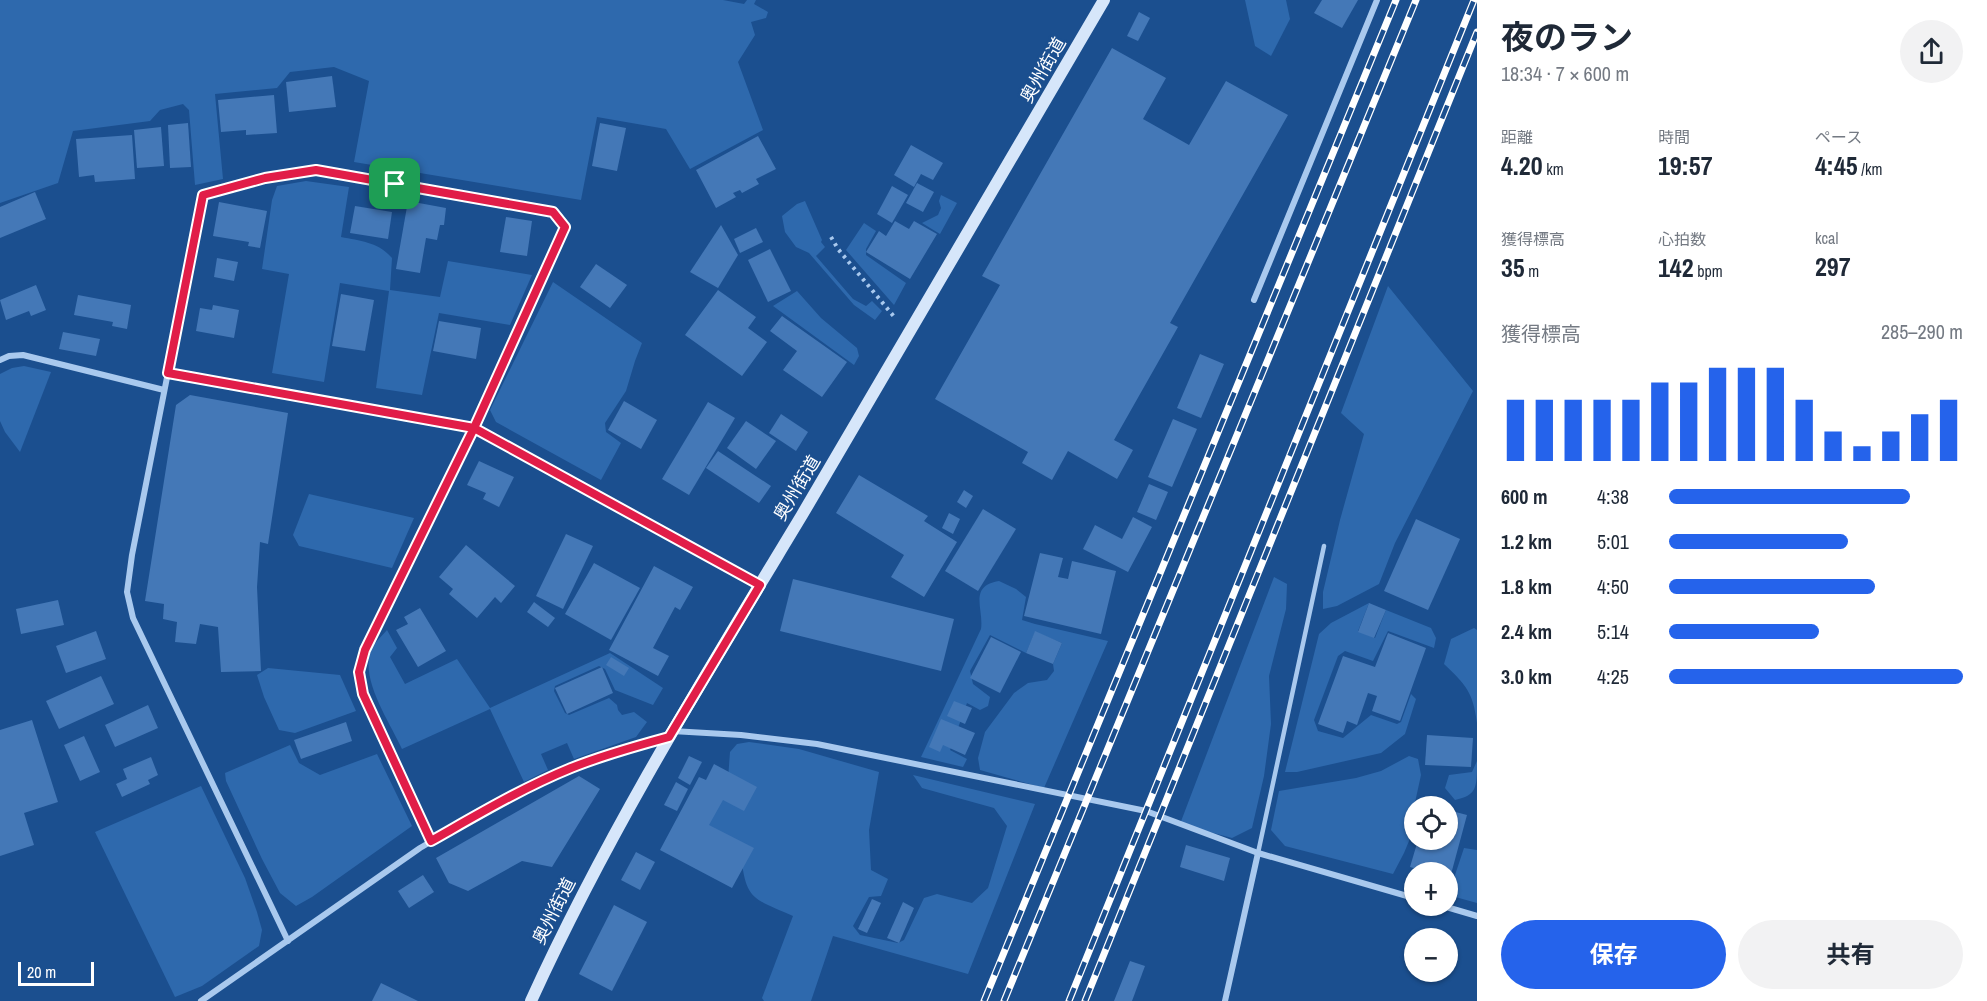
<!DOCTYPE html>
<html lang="ja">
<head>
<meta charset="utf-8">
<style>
	:root { --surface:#fff; --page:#f2f2f3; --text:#1f2937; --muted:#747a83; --accent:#2563eb }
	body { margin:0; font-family:"Archivo Narrow","Noto Sans JP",sans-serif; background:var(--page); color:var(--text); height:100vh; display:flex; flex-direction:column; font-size:22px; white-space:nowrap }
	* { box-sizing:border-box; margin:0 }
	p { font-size:20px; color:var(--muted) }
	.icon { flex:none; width:33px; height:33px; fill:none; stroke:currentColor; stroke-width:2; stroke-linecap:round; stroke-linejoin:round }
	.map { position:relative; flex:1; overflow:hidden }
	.side { display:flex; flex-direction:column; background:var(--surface); width:510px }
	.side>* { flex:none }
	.tools { position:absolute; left:1404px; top:796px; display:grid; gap:12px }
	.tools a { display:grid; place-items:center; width:54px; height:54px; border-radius:50%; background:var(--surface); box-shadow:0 2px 4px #0004; font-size:30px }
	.scale { position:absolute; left:18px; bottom:15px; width:76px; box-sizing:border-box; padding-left:6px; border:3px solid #fff; border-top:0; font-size:16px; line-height:21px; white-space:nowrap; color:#fff; -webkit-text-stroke:4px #1b4f8f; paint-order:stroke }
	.pin { position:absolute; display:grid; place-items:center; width:51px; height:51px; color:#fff; margin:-26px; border-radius:12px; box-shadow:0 3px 9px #0006 }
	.round { display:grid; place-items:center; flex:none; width:63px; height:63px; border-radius:32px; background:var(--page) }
	.headline { display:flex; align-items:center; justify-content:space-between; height:102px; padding:0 24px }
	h1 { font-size:33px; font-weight:700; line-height:45px }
	.metrics { display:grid; grid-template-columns:repeat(3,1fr); gap:9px; height:102px; padding:6px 24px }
	.metrics div { display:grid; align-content:center }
	.metrics b { font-size:26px; font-weight:700 }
	.metrics small { font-size:16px; font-weight:400 }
	.metrics p { font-size:16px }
	.chart { height:168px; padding:12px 24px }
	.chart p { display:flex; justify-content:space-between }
	.chart svg { width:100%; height:108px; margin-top:6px; stroke:var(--accent); stroke-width:6 }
	.button { display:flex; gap:12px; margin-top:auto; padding:12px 24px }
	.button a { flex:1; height:69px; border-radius:36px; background:var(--accent); color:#fff; font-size:24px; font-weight:700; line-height:69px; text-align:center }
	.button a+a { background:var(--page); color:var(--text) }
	ul { padding:0 24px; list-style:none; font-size:20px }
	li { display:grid; grid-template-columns:96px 72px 1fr; align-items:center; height:45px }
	li i { height:15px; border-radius:8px; background:var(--accent) }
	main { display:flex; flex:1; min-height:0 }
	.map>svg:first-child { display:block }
</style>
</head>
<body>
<main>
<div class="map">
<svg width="1477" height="1001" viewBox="0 0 1477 1001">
	<rect width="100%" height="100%" fill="#1b4f8f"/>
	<g fill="#2e69ad">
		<path d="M 0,0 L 723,0 L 744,4 L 747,0 L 756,0 L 754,4 L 768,12 L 766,18 L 751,22 L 755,35 L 738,62 L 763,130 L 690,169 L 666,129 L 597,117 L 581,200 L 354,162 L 369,81 L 334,67 L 290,72 L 277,88 L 215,94 L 223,179 L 195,185 L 189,110 L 183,104 L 160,110 L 150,121 L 73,131 L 58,183 L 0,203 Z"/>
		<path d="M 1245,0 L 1286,0 L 1290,19 L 1271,56 L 1255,46 Z"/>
		<path d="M 306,181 L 349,187 L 341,237 C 361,241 378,242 392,258 L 390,290 L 440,297 L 448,261 L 532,275 L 510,325 L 439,313 L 422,395 L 376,388 L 389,291 L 340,283 L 324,382 L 272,373 L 289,274 L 262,269 L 272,200 L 277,186 Z"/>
		<path d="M 941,195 L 957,203 L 940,234 L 922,223 L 938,215 L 941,208 L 939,201 Z"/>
		<path d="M 805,201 L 822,240 L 821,242 L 825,247 L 816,256 L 853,299 L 866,306 L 872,301 L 882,311 L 875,320 L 854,305 L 809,253 L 796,247 L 785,232 L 782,216 L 797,204 Z"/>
		<path d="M 864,223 L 876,231 L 866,249 L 866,255 L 906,283 L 894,305 L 846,250 Z"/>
		<path d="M 553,282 L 642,343 L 635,361 L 626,391 L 605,423 L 606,432 L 621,443 L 601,480 L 496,422 L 490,410 Z"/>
		<path d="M 1388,286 L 1473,391 L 1395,543 L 1379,584 L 1337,606 L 1323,609 L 1323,592 L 1340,520 L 1364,434 L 1341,413 Z"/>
		<path d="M 797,291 L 821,318 L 857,348 L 859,356 L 854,365 L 773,306 Z"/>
		<path d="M 24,366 L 51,372 L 20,452 L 5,432 L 0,421 L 0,374 L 12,368 Z"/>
		<path d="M 309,494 L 414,518 L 392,568 L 299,546 L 293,535 Z"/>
		<path d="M 1274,577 L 1287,584 L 1286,609 L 1269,676 L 1271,724 L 1264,776 L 1252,828 L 1232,838 L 1180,824 Z"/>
		<path d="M 999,581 L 1016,589 L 1026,597 L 1022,620 L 1035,624 L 1108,641 L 1044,788 L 980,770 L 978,758 L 985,732 L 1014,693 L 1028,683 L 1047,680 L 1054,671 L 1053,664 L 1062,643 L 1035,632 L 1026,653 L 990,635 L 970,671 L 973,684 L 990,697 L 988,706 L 980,710 L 967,703 L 950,750 L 967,759 L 963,767 L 921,757 L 981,629 C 984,609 968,586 999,581 Z"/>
		<path d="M 1369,603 L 1358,631 L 1375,638 L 1386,610 L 1431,628 L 1436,638 L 1434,648 L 1388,631 L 1373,661 L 1345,651 L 1338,656 L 1314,720 L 1318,731 L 1343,738 L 1371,715 L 1397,724 L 1401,722 L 1411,694 L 1416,699 L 1405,734 L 1381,753 L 1297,772 L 1285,772 L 1319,634 L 1331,623 Z"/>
		<path d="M 1474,628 L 1477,630 L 1477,723 C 1473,692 1466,685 1444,664 L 1451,639 Z"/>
		<path d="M 387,630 L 397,648 L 390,657 L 405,684 L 457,659 L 490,708 L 610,653 L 663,688 L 653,705 L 615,690 L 605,669 L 599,666 L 555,686 L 554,691 L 565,713 L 569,715 L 609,698 L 617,705 L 618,710 L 622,715 L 634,712 L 647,722 L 636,737 L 574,759 L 567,743 L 541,754 L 548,770 L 524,782 L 490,709 L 402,749 C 390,722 358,677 372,648 C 375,642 382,636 387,630 Z"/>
		<path d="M 268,668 L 340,675 L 356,711 L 295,733 L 279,730 L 264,697 L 257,675 Z"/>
		<path d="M 749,742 L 799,749 L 879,772 L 869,830 L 871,870 L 888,879 L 881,896 L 869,897 L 853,926 L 860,935 L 898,943 L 904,940 L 924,898 L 937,894 L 972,903 L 988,888 L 1007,826 L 994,808 L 922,788 L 913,775 L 1035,804 L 968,974 L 833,936 L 811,1001 L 764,1001 L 762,998 L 793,916 C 753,898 746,901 741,855 L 710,842 L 705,807 L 728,779 L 730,752 L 737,744 Z"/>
		<path d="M 290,745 L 299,763 L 320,775 L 377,754 L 412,826 L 312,897 L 296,906 L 280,893 L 262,859 L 226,781 L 225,773 Z"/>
		<path d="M 1409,756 L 1418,759 L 1421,775 L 1414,807 L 1414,829 L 1404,853 L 1393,874 L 1285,846 L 1271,830 L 1279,791 L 1356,778 L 1381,771 Z"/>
		<path d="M 1477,761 C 1477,788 1477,795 1455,800 L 1445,788 L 1449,775 L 1472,772 Z"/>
		<path d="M 201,786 L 245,878 L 257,912 L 262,930 L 259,946 L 202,986 L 175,997 L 95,832 Z"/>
		<path d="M 1464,848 L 1477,850 L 1477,903 L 1448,895 L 1448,881 L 1453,881 Z"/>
	</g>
	<g fill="#4478b7">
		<path d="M 1322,0 L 1358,0 L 1342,28 L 1314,13 Z"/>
		<path d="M 1139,12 L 1150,18 L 1138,41 L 1127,36 Z"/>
		<path d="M 1112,48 L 1166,78 L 1143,119 L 1189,145 L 1226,81 L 1288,115 L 1170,323 L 1178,327 L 1114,440 L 1133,450 L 1117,479 L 1068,451 L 1052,480 L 1022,463 L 1028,452 L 935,399 L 1000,285 L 982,276 Z"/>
		<path d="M 332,76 L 336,107 L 289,112 L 286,82 Z"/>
		<path d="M 274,95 L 277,133 L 246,135 L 246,130 L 221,132 L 218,100 Z"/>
		<path d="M 188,123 L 191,167 L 170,168 L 168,125 Z"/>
		<path d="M 600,123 L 626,128 L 617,171 L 592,166 Z"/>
		<path d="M 161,127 L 164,166 L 137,168 L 134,130 Z"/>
		<path d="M 132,135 L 135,179 L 95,182 L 94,175 L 79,177 L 76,139 Z"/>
		<path d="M 758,136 L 776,169 L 756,179 L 759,184 L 742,193 L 740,190 L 733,193 L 736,197 L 716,208 L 696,170 Z"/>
		<path d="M 911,145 L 943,163 L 933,180 L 921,174 L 914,187 L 894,175 Z"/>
		<path d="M 917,183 L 934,192 L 923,212 L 906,203 Z"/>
		<path d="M 892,186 L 908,195 L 892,223 L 877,214 Z"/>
		<path d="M 35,192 L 46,219 L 0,238 L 0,207 Z"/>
		<path d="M 408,201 L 446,208 L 444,225 L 440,225 L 437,240 L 426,238 L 420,273 L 396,269 Z"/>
		<path d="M 219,202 L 267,211 L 260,248 L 248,246 L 249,242 L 213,236 Z"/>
		<path d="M 355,206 L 392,212 L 388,239 L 350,233 Z"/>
		<path d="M 506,217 L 532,221 L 527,256 L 500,252 Z"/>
		<path d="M 895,221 L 909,229 L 914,221 L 937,234 L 910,279 L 866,252 L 879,231 L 886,236 Z"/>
		<path d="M 721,225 L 738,255 L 718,288 L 690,272 Z"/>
		<path d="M 756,228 L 763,242 L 740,253 L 734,239 Z"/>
		<path d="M 770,249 L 791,291 L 768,302 L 748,260 Z"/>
		<path d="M 217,258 L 238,262 L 234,281 L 214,277 Z"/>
		<path d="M 596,264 L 627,285 L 610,308 L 580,287 Z"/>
		<path d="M 36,285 L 46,310 L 31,316 L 29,311 L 6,320 L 0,300 Z"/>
		<path d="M 718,290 L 756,317 L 748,328 L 767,342 L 742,376 L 685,335 Z"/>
		<path d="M 341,294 L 374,300 L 365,351 L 332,346 Z"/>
		<path d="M 78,295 L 131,305 L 127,329 L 112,326 L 113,322 L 74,315 Z"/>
		<path d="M 213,305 L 239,310 L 234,338 L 196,331 L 200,308 L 212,310 Z"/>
		<path d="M 782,316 L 847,362 L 822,397 L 783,370 L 797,351 L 770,331 Z"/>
		<path d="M 439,321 L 481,328 L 476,359 L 433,351 Z"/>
		<path d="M 63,332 L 100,339 L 96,356 L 59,349 Z"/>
		<path d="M 1200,354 L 1224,364 L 1201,418 L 1177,408 Z"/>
		<path d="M 190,395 L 288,413 L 268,544 L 260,542 L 257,587 L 261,671 L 221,672 L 218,627 L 200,624 L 196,644 L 175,642 L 177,622 L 163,619 L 164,604 L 145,601 L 176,405 Z"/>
		<path d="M 624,401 L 657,420 L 641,449 L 608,430 Z"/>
		<path d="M 708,402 L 735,418 L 689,495 L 662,479 Z"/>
		<path d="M 781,414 L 808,432 L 796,451 L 769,433 Z"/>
		<path d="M 1173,419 L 1197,429 L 1172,487 L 1148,477 Z"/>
		<path d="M 746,421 L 776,441 L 756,469 L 727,448 Z"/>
		<path d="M 718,451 L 771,486 L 759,503 L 706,468 Z"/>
		<path d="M 479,461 L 514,477 L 499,507 L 483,499 L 486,493 L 467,485 Z"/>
		<path d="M 859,475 L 928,516 L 924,521 L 957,542 L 924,597 L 891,577 L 904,555 L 836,513 Z"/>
		<path d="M 1149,484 L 1168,492 L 1156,520 L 1137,512 Z"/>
		<path d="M 964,490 L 973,496 L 966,508 L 957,502 Z"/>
		<path d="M 983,509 L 1016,529 L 978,591 L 945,571 Z"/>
		<path d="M 949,513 L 960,519 L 953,534 L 942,528 Z"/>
		<path d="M 1133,517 L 1152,527 L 1128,572 L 1083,549 L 1095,525 L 1122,539 Z"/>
		<path d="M 1416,519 L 1460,539 L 1428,610 L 1384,591 Z"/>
		<path d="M 566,534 L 593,546 L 563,609 L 536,596 Z"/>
		<path d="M 466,545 L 515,586 L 501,603 L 495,597 L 477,618 L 449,594 L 453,589 L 439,577 Z"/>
		<path d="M 1040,553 L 1063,558 L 1058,577 L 1068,579 L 1072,561 L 1116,571 L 1101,634 L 1024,616 Z"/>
		<path d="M 594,563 L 640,588 L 611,640 L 565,614 Z"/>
		<path d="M 654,566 L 693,587 L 680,610 L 675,607 L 653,648 L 669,656 L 658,676 L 609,650 Z"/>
		<path d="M 793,579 L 954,619 L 941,671 L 780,631 Z"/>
		<path d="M 58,600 L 64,625 L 21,634 L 16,609 Z"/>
		<path d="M 534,602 L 555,618 L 548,627 L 527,612 Z"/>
		<path d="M 1369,603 L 1386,610 L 1374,638 L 1358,632 Z"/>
		<path d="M 420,608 L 446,651 L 418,667 L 396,630 L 408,624 L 404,617 Z"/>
		<path d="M 96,631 L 106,659 L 66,673 L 56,646 Z"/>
		<path d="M 1035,631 L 1062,643 L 1053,664 L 1026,653 Z"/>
		<path d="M 1388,633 L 1426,648 L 1400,721 L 1372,711 L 1377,696 L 1368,693 L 1357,725 L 1347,721 L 1343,733 L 1318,724 L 1343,656 L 1375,667 Z"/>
		<path d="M 991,637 L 1021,652 L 1000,693 L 970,678 Z"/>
		<path d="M 611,657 L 629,668 L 624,676 L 606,665 Z"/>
		<path d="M 602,667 L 613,693 L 567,714 L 555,688 Z"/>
		<path d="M 101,676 L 114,704 L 59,729 L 46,701 Z"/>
		<path d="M 954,701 L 972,708 L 965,724 L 947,716 Z"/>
		<path d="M 148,705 L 158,728 L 115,747 L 105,725 Z"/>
		<path d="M 941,719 L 975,733 L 965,755 L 943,745 L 940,752 L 929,747 Z"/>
		<path d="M 32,720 L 58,802 L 24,813 L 34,845 L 0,856 L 0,730 Z"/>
		<path d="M 346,722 L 352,741 L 301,759 L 294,740 Z"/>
		<path d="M 1427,735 L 1473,738 L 1471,767 L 1425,765 Z"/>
		<path d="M 84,736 L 100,772 L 80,781 L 64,745 Z"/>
		<path d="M 689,756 L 702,762 L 690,785 L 678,778 Z"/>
		<path d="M 151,757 L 158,775 L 148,780 L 150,784 L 122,797 L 116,784 L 127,779 L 123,769 Z"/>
		<path d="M 714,764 L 757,787 L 744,811 L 723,800 L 709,825 L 754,848 L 732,888 L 660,850 L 699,777 L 706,780 Z"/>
		<path d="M 579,776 L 600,789 L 552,867 L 522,861 L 468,891 L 449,883 L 436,858 Z"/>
		<path d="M 676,782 L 688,789 L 677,811 L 664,805 Z"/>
		<path d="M 1448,810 L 1467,815 L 1450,878 L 1448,878 L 1448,873 L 1430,873 L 1410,867 L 1418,840 L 1448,840 Z"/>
		<path d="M 1186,845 L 1230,858 L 1224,881 L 1180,867 Z"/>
		<path d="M 636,852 L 655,862 L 640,890 L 621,880 Z"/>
		<path d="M 423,875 L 434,892 L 409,908 L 398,891 Z"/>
		<path d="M 872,899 L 881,903 L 867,933 L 858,929 Z"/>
		<path d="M 903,902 L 914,908 L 899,943 L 887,938 Z"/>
		<path d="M 614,905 L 647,922 L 612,991 L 579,974 Z"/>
		<path d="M 1130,961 L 1145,966 L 1132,1001 L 1114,1001 Z"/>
		<path d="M 381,983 L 418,1001 L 372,1001 Z"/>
	</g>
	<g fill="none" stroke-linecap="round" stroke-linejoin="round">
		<path stroke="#a9c9ee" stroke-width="4" stroke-dasharray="3 4.5" stroke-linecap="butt" d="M 831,237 L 838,249 L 896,319"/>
		<path stroke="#a9c9ee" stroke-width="4.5" d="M 1258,853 L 1324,546"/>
		<g stroke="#a9c9ee" stroke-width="6">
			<path d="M 1254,300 L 1377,0"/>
			<path d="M 0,360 L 9,356 L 23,355 L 164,390"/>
			<path d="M 168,373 L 474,428 L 759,585"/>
			<path d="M 672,731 L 741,735 L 817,744 L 1146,811 L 1258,853 L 1414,898"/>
			<path d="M 1443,906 L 1477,916"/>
			<path d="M 288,941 L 133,618 L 127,592 L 132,555 L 203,195 L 265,178 L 316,170 L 553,212 L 565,227 L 474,428 L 365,650 L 359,672 L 363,694 L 431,841"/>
			<path d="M 201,1001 L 420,848 L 499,802 L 571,768 L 621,750 L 668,737"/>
			<path d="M 1225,1001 L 1258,853"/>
		</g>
		<path stroke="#d6e6fa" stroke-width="12" d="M 531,1001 C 608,832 706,674 802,515 C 904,344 1004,172 1104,0"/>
		<g stroke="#fff" stroke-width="7">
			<g id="rail">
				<path d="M 984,1001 L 1396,0"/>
				<path d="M 1004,1001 L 1416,0"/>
				<path d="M 1069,1001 L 1474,0"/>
				<path d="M 1085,1001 L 1477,32"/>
			</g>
		</g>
		<use href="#rail" stroke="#1b4f8f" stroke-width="4.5" stroke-dasharray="14" stroke-linecap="butt"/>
	</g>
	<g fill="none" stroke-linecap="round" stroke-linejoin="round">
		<g stroke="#fff" stroke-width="12">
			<path id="route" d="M 395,184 L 316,170 L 265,178 L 203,195 L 168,373 L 474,428 L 760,585 L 669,737 C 636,746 603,755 571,768 C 522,788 477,815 431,841 L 363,694 L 359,672 L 365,650 L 474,428 L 565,227 L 553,212 L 395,184"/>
		</g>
		<use href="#route" stroke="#e11d48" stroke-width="8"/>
	</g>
	<g text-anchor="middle" stroke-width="5" stroke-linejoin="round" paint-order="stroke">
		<g font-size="18" fill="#fff" stroke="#1b4f8f">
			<text transform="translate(1043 70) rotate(-60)" y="6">奥州街道</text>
			<text transform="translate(797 488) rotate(-59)" y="6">奥州街道</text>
			<text transform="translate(554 911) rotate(-63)" y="6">奥州街道</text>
		</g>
	</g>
</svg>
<div class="tools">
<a><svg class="icon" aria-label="locate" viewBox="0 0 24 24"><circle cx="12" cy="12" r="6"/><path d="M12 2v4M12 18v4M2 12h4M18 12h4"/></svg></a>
<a>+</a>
<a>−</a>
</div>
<div class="scale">20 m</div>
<div class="pin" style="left:395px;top:184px;background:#1e9e55"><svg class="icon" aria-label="arrive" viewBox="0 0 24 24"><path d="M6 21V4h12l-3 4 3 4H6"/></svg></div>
</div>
<section class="side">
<div class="headline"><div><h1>夜のラン</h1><p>18:34 · 7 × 600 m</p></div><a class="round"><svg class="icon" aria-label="share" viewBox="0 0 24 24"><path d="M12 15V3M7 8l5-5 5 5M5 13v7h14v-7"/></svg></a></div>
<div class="metrics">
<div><p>距離</p><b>4.20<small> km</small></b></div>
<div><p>時間</p><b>19:57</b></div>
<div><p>ペース</p><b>4:45<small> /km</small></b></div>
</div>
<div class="metrics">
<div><p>獲得標高</p><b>35<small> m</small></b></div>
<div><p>心拍数</p><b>142<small> bpm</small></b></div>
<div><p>kcal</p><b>297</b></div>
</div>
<div class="chart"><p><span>獲得標高</span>285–290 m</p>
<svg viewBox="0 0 160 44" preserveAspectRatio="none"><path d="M5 44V19M15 44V19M25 44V19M35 44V19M45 44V19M55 44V12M65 44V12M75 44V6M85 44V6M95 44V6M105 44V19M115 44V32M125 44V38M135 44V32M145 44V25M155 44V19"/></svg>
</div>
<ul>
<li><b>600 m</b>4:38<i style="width:82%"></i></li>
<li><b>1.2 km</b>5:01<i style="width:61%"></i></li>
<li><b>1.8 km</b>4:50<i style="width:70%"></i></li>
<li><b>2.4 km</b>5:14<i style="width:51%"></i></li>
<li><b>3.0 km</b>4:25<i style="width:100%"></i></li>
</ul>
<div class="button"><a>保存</a><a>共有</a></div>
</section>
</main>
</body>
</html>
